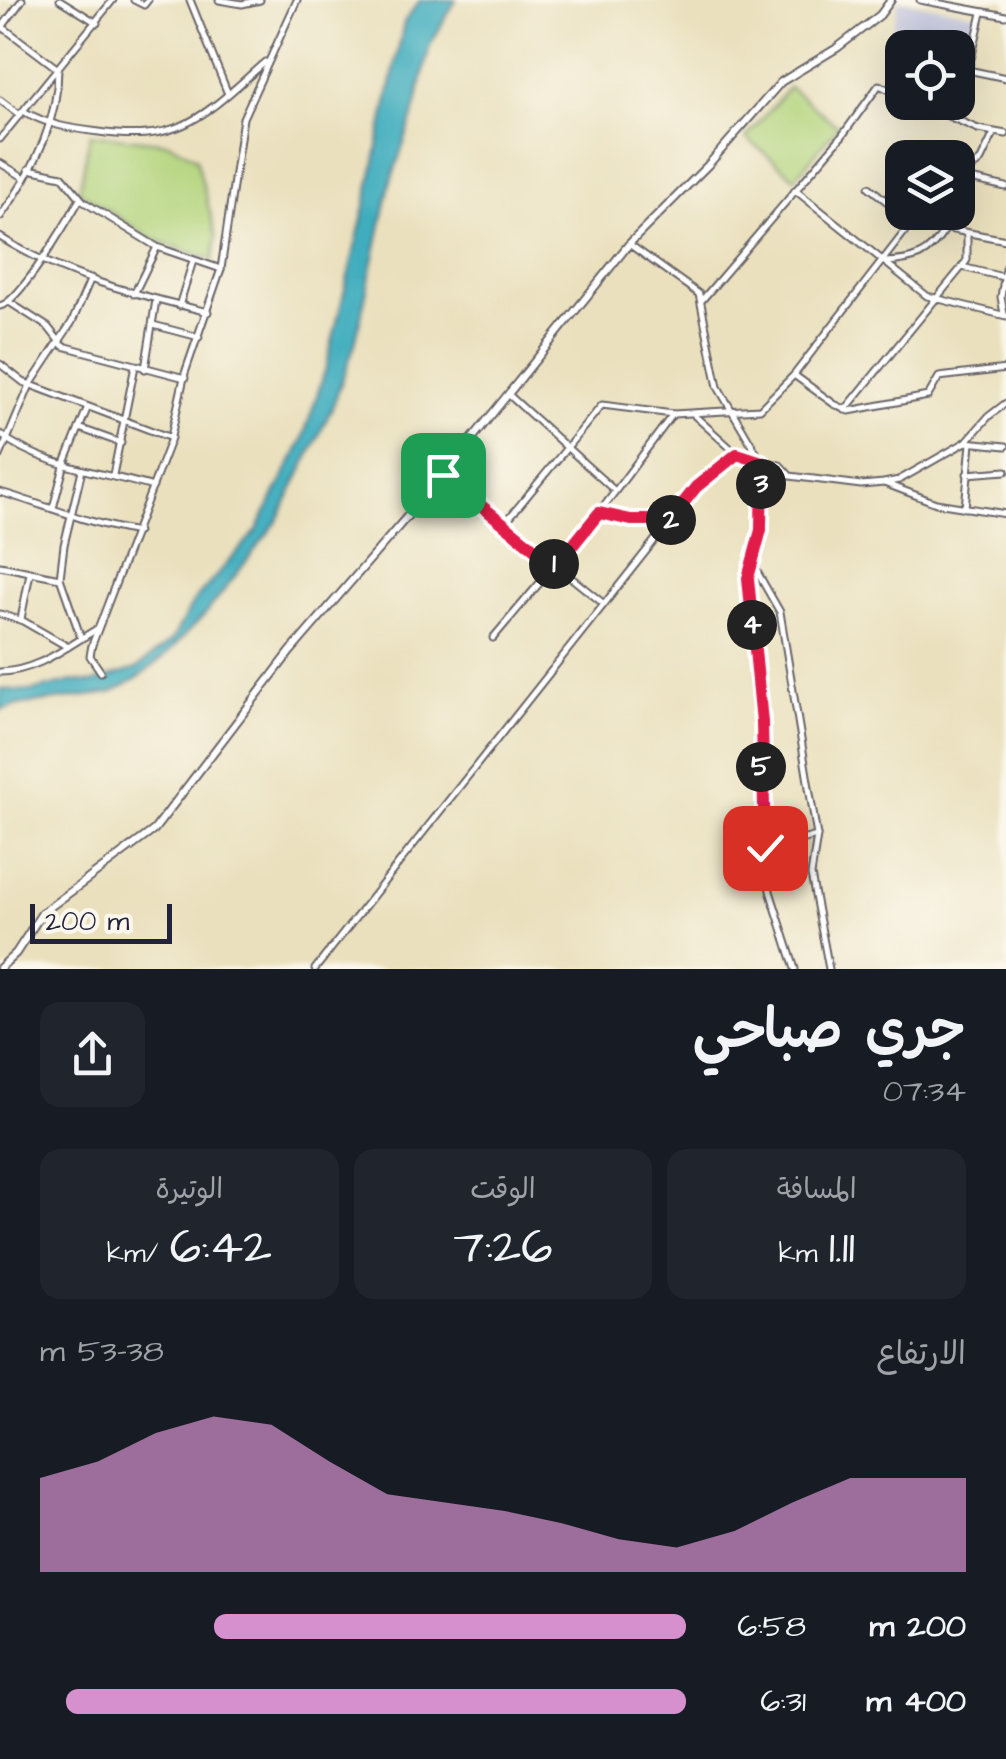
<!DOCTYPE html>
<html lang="ar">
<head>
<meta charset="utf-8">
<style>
	:root { --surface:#171b24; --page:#20242c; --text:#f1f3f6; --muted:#9ea1a6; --accent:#d690ce }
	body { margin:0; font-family:"Architects Daughter","Playpen Sans Arabic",sans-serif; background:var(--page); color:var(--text); direction:rtl; height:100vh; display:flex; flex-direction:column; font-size:38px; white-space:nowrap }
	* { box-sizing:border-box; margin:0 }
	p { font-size:32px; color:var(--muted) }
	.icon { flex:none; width:55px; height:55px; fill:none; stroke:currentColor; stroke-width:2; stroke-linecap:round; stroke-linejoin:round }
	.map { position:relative; height:969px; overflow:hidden; direction:ltr }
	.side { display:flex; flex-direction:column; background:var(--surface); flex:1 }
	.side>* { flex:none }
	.buttons { position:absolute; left:885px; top:30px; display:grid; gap:20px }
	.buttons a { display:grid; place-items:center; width:90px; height:90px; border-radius:20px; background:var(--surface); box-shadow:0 10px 40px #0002; font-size:50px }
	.scale { position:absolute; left:30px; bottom:25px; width:142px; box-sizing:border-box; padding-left:10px; border:5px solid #22223b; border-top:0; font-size:28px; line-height:35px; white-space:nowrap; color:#22223b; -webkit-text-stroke:8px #fbf7ec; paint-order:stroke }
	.pin { position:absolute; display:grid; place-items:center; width:85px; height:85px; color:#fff; margin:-42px; border-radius:20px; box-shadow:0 5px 15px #0006 }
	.km { position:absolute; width:50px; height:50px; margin:-25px; border-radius:50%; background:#222; color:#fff; font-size:28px; line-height:50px; text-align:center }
	.round { display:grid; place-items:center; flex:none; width:105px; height:105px; border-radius:20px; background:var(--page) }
	.head { display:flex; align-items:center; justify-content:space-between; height:170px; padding:0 40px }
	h1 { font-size:55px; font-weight:600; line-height:75px }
	.figures { display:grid; grid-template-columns:repeat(3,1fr); gap:15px; height:170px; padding:10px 40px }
	.figures div { display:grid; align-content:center; border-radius:20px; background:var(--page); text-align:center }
	.figures b { font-size:50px; font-weight:600 }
	.figures small { font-size:28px; font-weight:400 }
	.figures p { font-size:28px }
	.chart { height:280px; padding:20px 40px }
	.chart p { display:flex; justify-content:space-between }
	.chart svg { width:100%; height:180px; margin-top:10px; fill:var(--accent); opacity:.7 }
	ul { padding:0 40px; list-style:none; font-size:32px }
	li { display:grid; grid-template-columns:160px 120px 1fr; align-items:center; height:75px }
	li i { height:25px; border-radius:12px; background:var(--accent) }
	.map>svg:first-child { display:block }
</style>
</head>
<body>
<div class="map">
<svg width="1006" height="969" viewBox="0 0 1006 969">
	<rect width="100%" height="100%" fill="#fbf7ec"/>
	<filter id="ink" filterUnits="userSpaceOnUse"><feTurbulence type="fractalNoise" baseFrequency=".01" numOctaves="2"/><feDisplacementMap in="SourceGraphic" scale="20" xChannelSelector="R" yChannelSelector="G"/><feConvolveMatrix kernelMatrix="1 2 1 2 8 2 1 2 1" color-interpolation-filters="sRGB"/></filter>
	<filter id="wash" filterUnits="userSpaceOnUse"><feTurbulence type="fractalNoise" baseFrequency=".0048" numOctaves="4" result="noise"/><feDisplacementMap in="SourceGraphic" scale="40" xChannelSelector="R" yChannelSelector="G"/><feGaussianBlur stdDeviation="2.25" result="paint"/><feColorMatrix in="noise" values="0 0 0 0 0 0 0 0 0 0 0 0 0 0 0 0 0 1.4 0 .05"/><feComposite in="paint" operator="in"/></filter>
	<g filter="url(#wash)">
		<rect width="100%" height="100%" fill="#eae0bd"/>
		<path fill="#bfc2dd" d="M 899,0 L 976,14 L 958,98 L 958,48 L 902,48 L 902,86 L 882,81 Z"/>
		<g fill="#b3d47d" stroke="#6a7b5c" stroke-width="2.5">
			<path d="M 789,87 L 838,126 L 795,178 L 746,138 Z"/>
			<path d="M 90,134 L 169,143 L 196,158 L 216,236 L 213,260 L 152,239 L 79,191 Z"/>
		</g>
		<path fill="#40adbe" stroke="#31687c" stroke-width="2.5" d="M 420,0 L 456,0 L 430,45 L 413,117 L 390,184 L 355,344 L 332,408 L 278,520 L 208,611 L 162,659 L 136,679 L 111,693 L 19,705 L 0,710 L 0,689 L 31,691 L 73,681 L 91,683 L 136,669 L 172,640 L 193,602 L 257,530 L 302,441 L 325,371 L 368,194 L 404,22 Z"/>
	</g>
	<g filter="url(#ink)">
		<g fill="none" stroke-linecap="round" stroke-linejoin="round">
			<g stroke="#686468" stroke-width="9">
				<g id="minor">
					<path d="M 60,0 L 97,23"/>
					<path d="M 134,0 L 144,5 L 148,0"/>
					<path d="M 190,0 L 228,94"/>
					<path d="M 219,0 L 242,4 L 260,0"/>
					<path d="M 920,0 L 1006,16"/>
					<path d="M 0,25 L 58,69 C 58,123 32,174 0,217"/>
					<path d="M 0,30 L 22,0"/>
					<path d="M 968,70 L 1006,78"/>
					<path d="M 0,100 L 20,115"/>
					<path d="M 916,102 L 978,129 L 1006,134"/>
					<path d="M 23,111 C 50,126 69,128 99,132 C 183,144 205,114 265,62"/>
					<path d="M 957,118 L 982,13"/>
					<path d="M 0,139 L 113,0"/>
					<path d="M 0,163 L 25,178"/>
					<path d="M 29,169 L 62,176 L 84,202 L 157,247 L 221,269"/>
					<path d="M 961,177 L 1006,187"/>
					<path d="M 958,180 L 981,160 L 994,133"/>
					<path d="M 869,187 L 912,222 L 1006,240"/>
					<path d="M 795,190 L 927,296 L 1006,316"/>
					<path d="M 0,237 C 61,276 138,295 208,312"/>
					<path d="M 629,244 L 699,294 L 718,387 L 762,462 L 761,530 L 749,578 L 762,722 L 765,849 L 770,891 L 795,969"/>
					<path d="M 884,262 C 914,261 928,256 945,230"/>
					<path d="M 962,267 L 1003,277"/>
					<path d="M 134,294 L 157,247"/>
					<path d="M 702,300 L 842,136 L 879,85 L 902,96"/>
					<path d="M 9,302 L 48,327 L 63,346 L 185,378"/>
					<path d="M 0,306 C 20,302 68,220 80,199"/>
					<path d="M 179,306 L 193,261"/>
					<path d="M 1004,314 L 1001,297 L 1006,267"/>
					<path d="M 153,325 L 199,337"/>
					<path d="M 0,364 L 23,382 L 171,438"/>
					<path d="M 145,369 L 156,300"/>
					<path d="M 794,375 L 834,404 L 849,411 L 928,396 L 939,377 L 1006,369"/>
					<path d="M 509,395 L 615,491"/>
					<path d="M 845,410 L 962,267 L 967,260 L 967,235"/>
					<path d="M 695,416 L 737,454 L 780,465 L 790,476 L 861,485 L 884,483 L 899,480 L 966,442 L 1006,446"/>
					<path d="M 79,428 L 121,443"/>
					<path d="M 0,434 C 42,467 103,472 153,487"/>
					<path d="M 966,442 L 989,416 L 1006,403"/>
					<path d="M 0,456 L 30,385 L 72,322 L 91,278"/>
					<path d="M 967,474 L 1006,471"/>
					<path d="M 113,475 L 135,366"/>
					<path d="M 443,475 L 604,604"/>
					<path d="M 884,483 L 936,503 L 1006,514"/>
					<path d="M 0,492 C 47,506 90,524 137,532"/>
					<path d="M 53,508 L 65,463 L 87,409"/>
					<path d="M 965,508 L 971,443"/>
					<path d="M 599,513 L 631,519 L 670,521 L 696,487 L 737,454"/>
					<path d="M 505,523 L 602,405 L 673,414 L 760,409 L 794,375 L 920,212"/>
					<path d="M 756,559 L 756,570 L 780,612 L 817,836 L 811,875 L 829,969"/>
					<path d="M 0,566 L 60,578"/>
					<path d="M 0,614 L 23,621 L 68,647"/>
					<path d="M 21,619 L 30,573"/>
					<path d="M 81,638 L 60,578 L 64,545 L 82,470"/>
					<path d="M 493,638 L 599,513 L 673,414"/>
					<path d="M 0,672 C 38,671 66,647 97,629"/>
					<path d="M 101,672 L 90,656 L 92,645 L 170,441 L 185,373 L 221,269 L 243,118 L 297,0"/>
					<path d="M 765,849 L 817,836"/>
					<path d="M 315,969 L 670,521"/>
				</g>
			</g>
			<g stroke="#686468" stroke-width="10">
				<path id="tertiary" d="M 0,968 L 16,953 L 42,913 L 154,830 L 290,652 L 443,475 L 629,244 L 708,165 L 781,82 L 837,48 L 880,15 L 891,0"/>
			</g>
			<use href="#minor" stroke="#fff" stroke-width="5"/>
			<use href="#tertiary" stroke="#fff" stroke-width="6"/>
		</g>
	</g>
	<g fill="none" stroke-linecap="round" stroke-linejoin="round" filter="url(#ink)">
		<g stroke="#fff" stroke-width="20">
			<path id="route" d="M 443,475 L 556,566 L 599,513 L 631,520 L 670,520 L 696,487 L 737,454 L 762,462 L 761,530 L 748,578 L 762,722 L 765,848"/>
		</g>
		<use href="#route" stroke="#e11d48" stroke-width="12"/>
	</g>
</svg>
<div class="buttons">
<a><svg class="icon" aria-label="locate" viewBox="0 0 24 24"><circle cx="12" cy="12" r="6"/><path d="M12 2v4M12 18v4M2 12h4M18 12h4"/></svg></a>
<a><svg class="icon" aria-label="layers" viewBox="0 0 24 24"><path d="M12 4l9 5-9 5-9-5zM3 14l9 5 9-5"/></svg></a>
</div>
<div class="scale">200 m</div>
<div class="pin" style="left:443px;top:475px;background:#1e9e55"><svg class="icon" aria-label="arrive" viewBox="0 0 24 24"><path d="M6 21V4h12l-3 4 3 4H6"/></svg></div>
<div class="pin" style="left:765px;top:848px;background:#d93025"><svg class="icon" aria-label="check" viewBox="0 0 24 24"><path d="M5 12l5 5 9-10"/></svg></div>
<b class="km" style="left:554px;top:564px">1</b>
<b class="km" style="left:671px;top:520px">2</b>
<b class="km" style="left:761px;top:484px">3</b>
<b class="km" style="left:752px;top:625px">4</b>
<b class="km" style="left:761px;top:767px">5</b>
</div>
<section class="side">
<div class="head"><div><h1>جري صباحي</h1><p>07:34</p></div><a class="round"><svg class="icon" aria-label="share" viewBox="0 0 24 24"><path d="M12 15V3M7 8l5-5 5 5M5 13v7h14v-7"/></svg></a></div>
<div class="figures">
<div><p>المسافة</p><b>1.11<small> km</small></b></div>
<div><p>الوقت</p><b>7:26</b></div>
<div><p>الوتيرة</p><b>6:42<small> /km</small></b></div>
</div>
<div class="chart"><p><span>الارتفاع</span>38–53 m</p>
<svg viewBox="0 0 160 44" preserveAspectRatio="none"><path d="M0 44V21L10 17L20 10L30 6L40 8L50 17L60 25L70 27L80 29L90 32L100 36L110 38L120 34L130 27L140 21L150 21L160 21V44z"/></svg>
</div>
<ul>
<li><b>200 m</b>6:58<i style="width:73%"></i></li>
<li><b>400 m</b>6:31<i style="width:96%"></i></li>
</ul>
</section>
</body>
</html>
